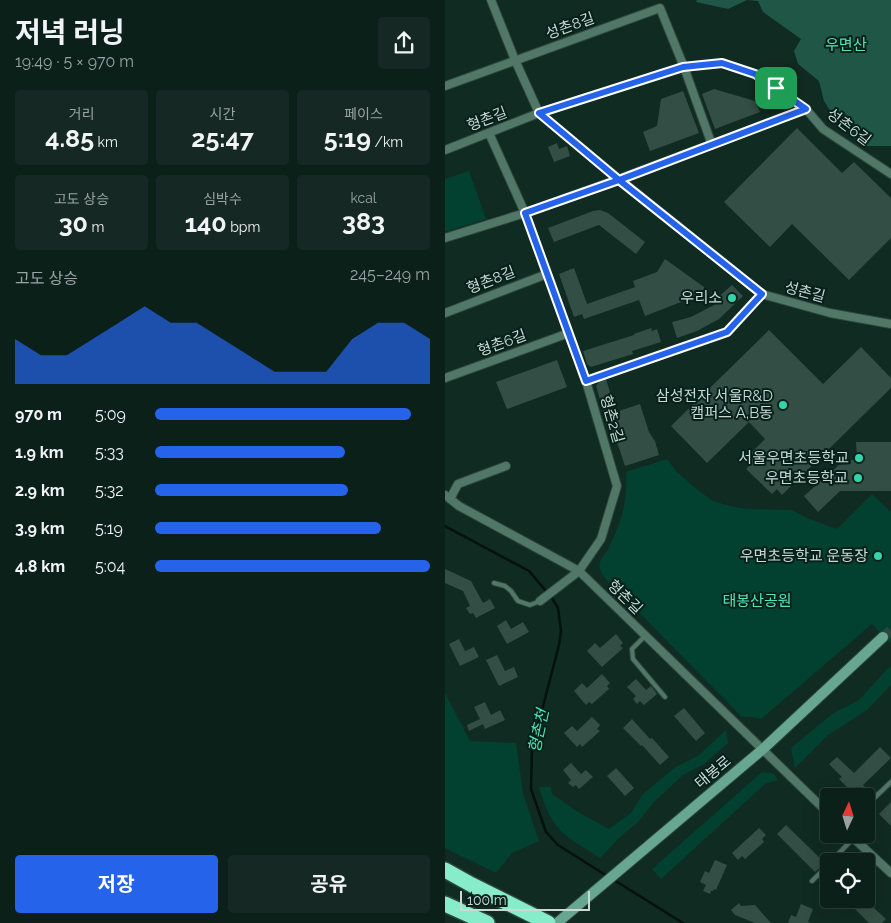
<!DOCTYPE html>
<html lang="ko">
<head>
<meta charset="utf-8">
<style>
	:root { --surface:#0c201a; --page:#152823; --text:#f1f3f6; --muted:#9aa3a2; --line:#2c3e39; --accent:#2563eb }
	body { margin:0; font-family:Raleway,"Noto Sans KR",sans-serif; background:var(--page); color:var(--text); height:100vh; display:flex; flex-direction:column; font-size:19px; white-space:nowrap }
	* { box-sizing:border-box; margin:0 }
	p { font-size:16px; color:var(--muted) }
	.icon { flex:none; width:28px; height:28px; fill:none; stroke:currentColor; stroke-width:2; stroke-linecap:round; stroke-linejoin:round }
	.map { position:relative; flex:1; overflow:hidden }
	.drawer { display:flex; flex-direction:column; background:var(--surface); width:445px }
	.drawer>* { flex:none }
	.needle { width:32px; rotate:4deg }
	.fabs { position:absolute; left:375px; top:788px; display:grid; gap:10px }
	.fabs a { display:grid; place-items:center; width:55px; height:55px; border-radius:5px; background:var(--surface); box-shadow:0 5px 20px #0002,0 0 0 1px var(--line); font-size:25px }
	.scale { position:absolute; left:15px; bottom:12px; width:130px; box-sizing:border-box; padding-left:5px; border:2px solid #cad9d3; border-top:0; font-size:14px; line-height:18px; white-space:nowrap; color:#cad9d3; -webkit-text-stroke:4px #062119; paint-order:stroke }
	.pin { position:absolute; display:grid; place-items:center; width:42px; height:42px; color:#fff; margin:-21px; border-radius:10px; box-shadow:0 2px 8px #0006 }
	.round { display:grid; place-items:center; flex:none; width:52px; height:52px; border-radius:5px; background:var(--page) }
	.overview { display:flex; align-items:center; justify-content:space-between; height:85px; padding:0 15px }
	h1 { font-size:28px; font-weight:700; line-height:38px }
	.metrics { display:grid; grid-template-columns:repeat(3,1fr); gap:8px; height:85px; padding:5px 15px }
	.metrics div { display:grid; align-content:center; border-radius:5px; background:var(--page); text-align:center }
	.metrics b { font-size:25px; font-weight:700 }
	.metrics small { font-size:14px; font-weight:400 }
	.metrics p { font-size:14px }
	.chart { height:140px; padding:10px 15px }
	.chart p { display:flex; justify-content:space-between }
	.chart svg { width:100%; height:90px; margin-top:5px; fill:var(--accent); opacity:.7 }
	.cta { display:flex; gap:10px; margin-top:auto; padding:10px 15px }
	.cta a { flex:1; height:58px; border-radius:5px; background:var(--accent); color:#fff; font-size:20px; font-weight:700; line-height:58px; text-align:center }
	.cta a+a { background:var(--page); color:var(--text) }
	ul { padding:0 15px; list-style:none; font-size:16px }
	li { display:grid; grid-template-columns:80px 60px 1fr; align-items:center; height:38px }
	li i { height:12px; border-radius:6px; background:var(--accent) }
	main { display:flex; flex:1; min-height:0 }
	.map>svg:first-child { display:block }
</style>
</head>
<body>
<main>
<section class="drawer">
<div class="overview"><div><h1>저녁 러닝</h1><p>19:49 · 5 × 970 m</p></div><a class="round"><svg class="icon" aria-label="share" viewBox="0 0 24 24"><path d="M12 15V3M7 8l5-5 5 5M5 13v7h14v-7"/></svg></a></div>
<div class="metrics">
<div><p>거리</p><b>4.85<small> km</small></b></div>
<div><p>시간</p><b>25:47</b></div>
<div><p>페이스</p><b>5:19<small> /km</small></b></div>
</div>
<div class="metrics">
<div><p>고도 상승</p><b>30<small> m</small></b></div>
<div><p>심박수</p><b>140<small> bpm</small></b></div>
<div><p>kcal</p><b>383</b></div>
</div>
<div class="chart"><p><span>고도 상승</span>245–249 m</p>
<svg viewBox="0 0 160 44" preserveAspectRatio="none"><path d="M0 44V22L10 30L20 30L30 22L40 14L50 6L60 14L70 14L80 22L90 30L100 38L110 38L120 38L130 22L140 14L150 14L160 22V44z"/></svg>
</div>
<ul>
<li><b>970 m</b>5:09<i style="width:93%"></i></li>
<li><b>1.9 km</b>5:33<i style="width:69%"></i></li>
<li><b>2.9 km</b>5:32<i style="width:70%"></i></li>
<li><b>3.9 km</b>5:19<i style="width:82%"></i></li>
<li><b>4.8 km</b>5:04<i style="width:100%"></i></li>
</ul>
<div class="cta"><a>저장</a><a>공유</a></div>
</section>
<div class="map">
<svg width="446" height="923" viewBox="0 0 446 923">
	<rect width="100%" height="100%" fill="#102b22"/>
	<g fill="#024030">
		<path d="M 24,171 L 41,219 L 0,232 L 0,179 Z"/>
		<path d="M 222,459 L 232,472 L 254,491 L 268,501 L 285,506 L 302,509 L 347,510 L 362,518 L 392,529 L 427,494 L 446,512 L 446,644 L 427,624 L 316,719 L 307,717 L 297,717 L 159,577 C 156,572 153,567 155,562 C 157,556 163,551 165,545 C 178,518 182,501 181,472 Z"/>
		<path d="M 446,665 L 446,685 L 422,710 L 383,735 L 350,768 L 346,748 L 387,714 L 414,700 Z"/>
		<path d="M 0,693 L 25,741 L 71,743 L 78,793 L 94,841 L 67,853 L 51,873 L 0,848 Z"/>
		<path d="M 281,730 L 283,743 L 259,764 L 238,775 L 209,802 L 194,821 L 174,838 L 155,858 C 145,851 126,841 118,833 C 106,822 98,803 94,787 L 106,787 L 107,794 L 133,812 L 164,829 L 186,813 L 197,795 L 229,768 L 253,756 Z"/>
		<path d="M 317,772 L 328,773 L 333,780 L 320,784 L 216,879 L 207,869 Z"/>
	</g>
	<path fill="#1f5645" d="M 252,0 L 446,0 L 446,146 L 420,146 L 395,126 L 379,101 L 374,81 L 353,64 L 349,51 L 356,39 L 318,12 L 313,1 L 302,0 L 283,9 L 251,2 Z"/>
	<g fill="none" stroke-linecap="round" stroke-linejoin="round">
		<g stroke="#05110d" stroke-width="2.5">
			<path d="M 0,526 L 84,571 L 107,598 L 113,608 L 116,631 L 114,645 L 87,748 L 86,789 L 101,832 L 113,845 L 162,876"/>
			<path d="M 169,880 L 238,923"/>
		</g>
	</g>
	<g fill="#334e44">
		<path d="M 269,89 L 310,101 L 315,112 L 270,129 L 257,94 Z"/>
		<path d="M 238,91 L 254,133 L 205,151 L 198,132 L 212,126 L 216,99 Z"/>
		<path d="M 352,128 L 397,173 L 409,162 L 446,198 L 446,238 L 404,280 L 347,224 L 325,247 L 279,202 Z"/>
		<path d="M 112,143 L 114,149 L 122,146 L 125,156 L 109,162 L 103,147 Z"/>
		<path d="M 155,210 L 163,213 L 200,242 L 191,254 L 154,225 L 109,242 L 103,228 L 148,211 Z"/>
		<path d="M 220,259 L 259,287 L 259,291 L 254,295 L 200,316 L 194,300 L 139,319 L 137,314 L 129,317 L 114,274 L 129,268 L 142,304 L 190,287 L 188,281 L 212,272 Z"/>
		<path d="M 287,285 L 298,296 L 274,319 L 252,331 L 232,338 L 227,322 L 246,317 L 273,303 L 270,300 Z"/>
		<path d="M 206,328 L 207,331 L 212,329 L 216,342 L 187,351 L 188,354 L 146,367 L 142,364 L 138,351 L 189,335 L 189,334 Z"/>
		<path d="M 324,330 L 378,384 L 416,347 L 446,378 L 446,388 L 337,495 L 332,489 L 327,494 L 301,469 L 304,466 L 299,460 L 320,439 L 304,422 L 262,463 L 226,426 Z"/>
		<path d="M 112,360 L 122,387 L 62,409 L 51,382 Z"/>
		<path d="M 161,379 L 171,412 L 195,404 L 204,432 L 210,441 L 214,455 L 180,466 L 172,442 L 171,442 L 161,412 L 159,413 L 151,386 L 154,382 Z"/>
		<path d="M 411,442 L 446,442 L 446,491 L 395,491 L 373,512 L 359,496 L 394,465 L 406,464 L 406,460 L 412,459 Z"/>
		<path d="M 0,569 L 26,581 L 38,603 L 45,599 L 50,608 L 31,618 L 28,613 L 25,614 L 21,608 L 25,606 L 18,591 L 0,583 Z"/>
		<path d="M 61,620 L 66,629 L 78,622 L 84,632 L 62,644 L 52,626 Z"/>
		<path d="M 171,634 L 178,643 L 175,646 L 178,648 L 157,667 L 142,651 L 150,643 L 155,648 Z"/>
		<path d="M 14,639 L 20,651 L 29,647 L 34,657 L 15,666 L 4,644 Z"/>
		<path d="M 52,655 L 60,671 L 69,667 L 73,677 L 54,686 L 41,660 Z"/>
		<path d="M 157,674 L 165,683 L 162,686 L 164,689 L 147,704 L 144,702 L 141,705 L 129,691 L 137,683 L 142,688 Z"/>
		<path d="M 191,679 L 201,690 L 206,686 L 212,694 L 199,705 L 195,701 L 192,704 L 188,699 L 191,696 L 182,687 Z"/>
		<path d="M 40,702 L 46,715 L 55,710 L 60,720 L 40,729 L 38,724 L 24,731 L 22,725 L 35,719 L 29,707 Z"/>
		<path d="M 239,708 L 260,733 L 251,741 L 229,716 Z"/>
		<path d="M 147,717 L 155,725 L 152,729 L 155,731 L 137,747 L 135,744 L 132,747 L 119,733 L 127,726 L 132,731 Z"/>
		<path d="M 187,719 L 205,739 L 207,738 L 224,757 L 215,765 L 197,745 L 196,746 L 178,728 Z"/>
		<path d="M 435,747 L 446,758 L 418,785 L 422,789 L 414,796 L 411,796 L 394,779 L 397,777 L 384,764 L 392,757 L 409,773 Z"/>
		<path d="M 126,763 L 136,774 L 141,770 L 148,777 L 134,789 L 131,785 L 128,787 L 123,783 L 126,780 L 118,770 Z"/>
		<path d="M 171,768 L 189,788 L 180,796 L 162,776 Z"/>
		<path d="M 446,802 L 446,826 L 434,814 Z"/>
		<path d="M 341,825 L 380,863 L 370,872 L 332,834 Z"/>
		<path d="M 314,828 L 321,835 L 317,839 L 319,842 L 300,859 L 297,856 L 293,860 L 287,853 Z"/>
		<path d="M 270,860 L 282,865 L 271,890 L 269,889 L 268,891 L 266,891 L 265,894 L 258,891 L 261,885 L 255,882 L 260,871 L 264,873 Z"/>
		<path d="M 400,899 L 419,899 L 441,919 L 437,923 L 424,923 Z"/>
		<path d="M 294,903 L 296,906 L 310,905 L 326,923 L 310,923 L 290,915 L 286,910 Z"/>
		<path d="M 356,904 L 368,909 L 363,922 L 366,923 L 343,923 L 346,915 L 351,917 Z"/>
	</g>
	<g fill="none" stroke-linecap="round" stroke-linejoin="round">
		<path stroke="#2c453d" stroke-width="10" stroke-dasharray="10 5" stroke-linecap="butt" d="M 438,637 L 446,630"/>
		<g stroke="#2e473e" stroke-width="6">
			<g id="lane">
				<path d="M 141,381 L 282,331 L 317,294"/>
				<path d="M 49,583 L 60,586 L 66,591 L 73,601 L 85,605 L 95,601"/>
				<path d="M 200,636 L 187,649 L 188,659 L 220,697"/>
				<path d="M 421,806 L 446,782"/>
				<path d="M 386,861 L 409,838"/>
				<path d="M 367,881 L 384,864"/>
			</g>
		</g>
		<g stroke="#2e473e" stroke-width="10">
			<g id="street">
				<path d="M 46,0 L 70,60 L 94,113 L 174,179 L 317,294 L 385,313 L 446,324"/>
				<path d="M 0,86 L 215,8 L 239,67 L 267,145"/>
				<path d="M 44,133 L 80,213 L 141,381 L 172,486 L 156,539 L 134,571 L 95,601"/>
				<path d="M 0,150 L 94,113 L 239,67 L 277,63 L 310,74 L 361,109 L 378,129 L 446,174"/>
				<path d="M 0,238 L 80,213 L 174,179 L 361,109"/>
				<path d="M 0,313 L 102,274"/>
				<path d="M 0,378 L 124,333"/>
				<path d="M 0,495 L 14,506 L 134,571 L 384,814"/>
				<path d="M 5,499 L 13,484 L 61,466"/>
				<path d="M 404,834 L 446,873"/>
			</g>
		</g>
		<g stroke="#2e473e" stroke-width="12">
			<path id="secondary" d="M 112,923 L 318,749 L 438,637"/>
		</g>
		<g stroke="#2e473e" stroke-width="18">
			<g id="highway">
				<path d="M 0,870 L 27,885 L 103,923"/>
				<path d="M 0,904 L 42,923"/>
			</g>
		</g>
		<use href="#lane" stroke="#517769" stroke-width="4"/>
		<use href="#street" stroke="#517769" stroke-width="8"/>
		<use href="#secondary" stroke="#67a690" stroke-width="10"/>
		<use href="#highway" stroke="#86ecc9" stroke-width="15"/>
	</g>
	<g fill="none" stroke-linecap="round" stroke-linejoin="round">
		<g stroke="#fff" stroke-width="10">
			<path id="route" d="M 331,88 L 361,109 L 174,180 L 80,213 L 141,381 L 282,332 L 317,294 L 174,180 L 94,113 L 238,67 L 277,63 L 310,74 L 331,88"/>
		</g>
		<use href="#route" stroke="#2563eb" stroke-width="6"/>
	</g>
	<g fill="#32d4a9" stroke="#062119" stroke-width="2">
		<circle cx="287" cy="298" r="5"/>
		<circle cx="338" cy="405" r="5"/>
		<circle cx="414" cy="458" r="5"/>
		<circle cx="413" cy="478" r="5"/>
		<circle cx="433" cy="556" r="5"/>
	</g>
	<g text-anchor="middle" stroke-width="4" stroke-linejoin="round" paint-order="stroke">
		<g font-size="15" fill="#cad9d3" stroke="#062119">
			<text transform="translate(125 26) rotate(-20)" y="5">성촌8길</text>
			<text transform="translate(42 119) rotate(-21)" y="5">형촌길</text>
			<text transform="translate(404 127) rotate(37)" y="5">성촌6길</text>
			<text transform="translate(46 280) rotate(-21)" y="5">형촌8길</text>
			<text transform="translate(360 292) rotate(15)" y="5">성촌길</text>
			<text transform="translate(57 343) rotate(-20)" y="5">형촌6길</text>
			<text transform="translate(167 419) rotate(74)" y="5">형촌2길</text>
			<text transform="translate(180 597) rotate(44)" y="5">형촌길</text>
			<text transform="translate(268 772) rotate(-40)" y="5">태봉로</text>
		</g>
		<g font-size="15" fill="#53e3b8" stroke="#062119">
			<text x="401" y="50">우면산</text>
			<text x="312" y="606">태봉산공원</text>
		</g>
		<g font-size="15" fill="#cad9d3" stroke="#062119" text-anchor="end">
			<text x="277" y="303">우리소</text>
			<text x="328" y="401">삼성전자 서울R&amp;D<tspan x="328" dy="17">캠퍼스 A,B동</tspan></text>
			<text x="404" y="463">서울우면초등학교</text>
			<text x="403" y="483">우면초등학교</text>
			<text x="423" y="561">우면초등학교 운동장</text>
		</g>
		<g font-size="16" font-style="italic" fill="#50e1b6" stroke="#062119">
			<text transform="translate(93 731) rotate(-78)" y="6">형촌천</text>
		</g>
	</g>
</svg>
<div class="fabs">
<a><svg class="needle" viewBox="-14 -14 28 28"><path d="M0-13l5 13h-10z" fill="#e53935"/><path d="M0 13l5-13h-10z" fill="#9aa3a2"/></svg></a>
<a><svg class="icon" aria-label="locate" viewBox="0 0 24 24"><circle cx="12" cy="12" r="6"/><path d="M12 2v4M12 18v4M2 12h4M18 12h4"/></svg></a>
</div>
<div class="scale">100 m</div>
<div class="pin" style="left:331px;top:88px;background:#1e9e55"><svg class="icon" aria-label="arrive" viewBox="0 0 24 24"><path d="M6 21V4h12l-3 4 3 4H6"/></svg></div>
</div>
</main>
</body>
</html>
